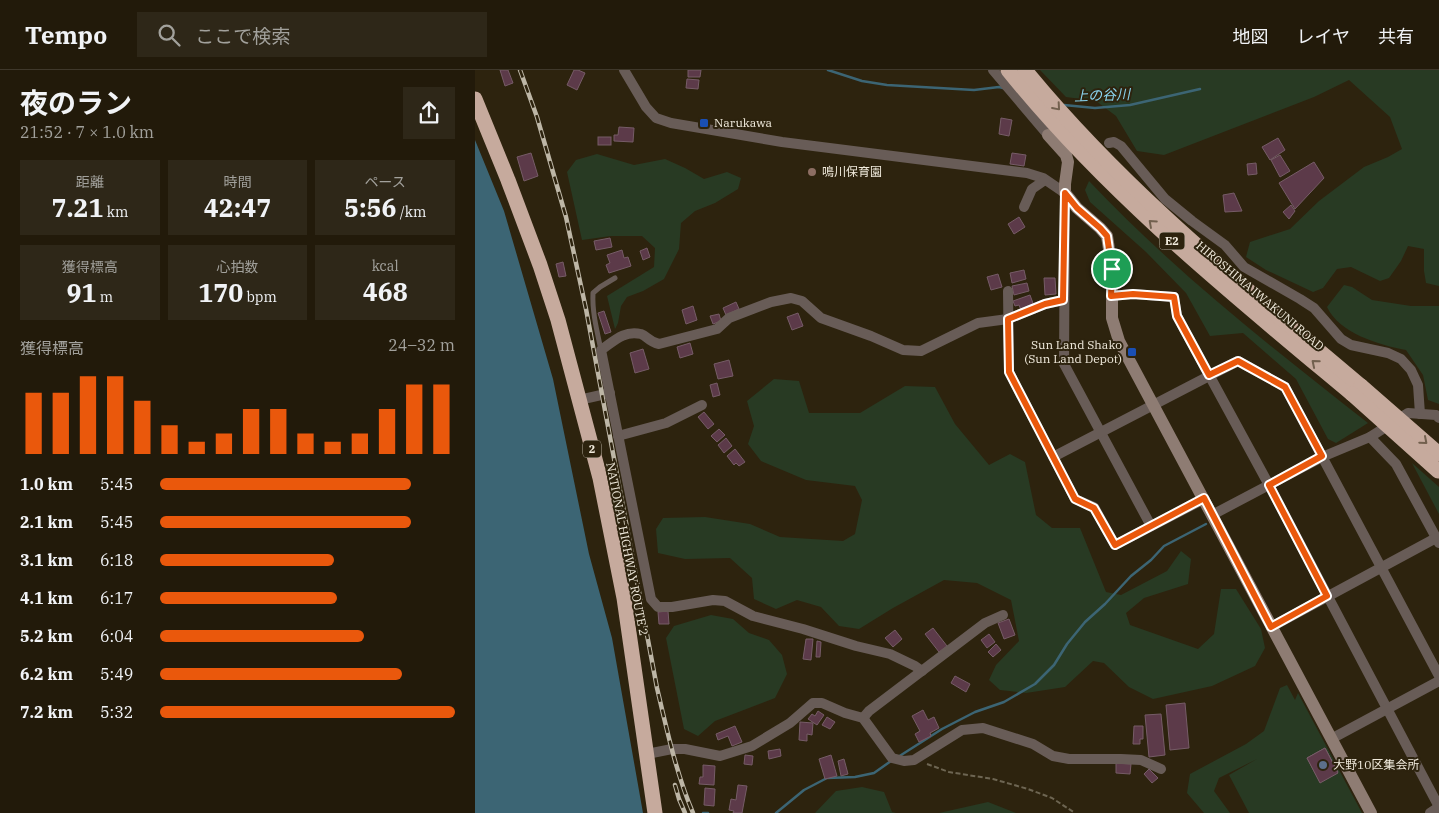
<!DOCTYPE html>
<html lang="ja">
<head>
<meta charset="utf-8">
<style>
	:root { --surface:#221a0a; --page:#2e2718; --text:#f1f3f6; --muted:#a2a19c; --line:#3f382b; --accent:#ea580c }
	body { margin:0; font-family:"IBM Plex Serif","Noto Sans JP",serif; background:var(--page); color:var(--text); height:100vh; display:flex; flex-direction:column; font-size:19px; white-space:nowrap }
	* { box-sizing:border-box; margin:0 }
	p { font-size:16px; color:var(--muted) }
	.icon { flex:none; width:28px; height:28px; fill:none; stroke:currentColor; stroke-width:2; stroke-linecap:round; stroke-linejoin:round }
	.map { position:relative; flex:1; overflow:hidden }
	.panel { display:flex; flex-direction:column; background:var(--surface); width:475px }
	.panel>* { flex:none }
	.pin { position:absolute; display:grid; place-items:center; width:42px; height:42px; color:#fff; margin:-21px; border:2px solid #fff; border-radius:50%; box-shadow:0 1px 5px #0007 }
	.round { display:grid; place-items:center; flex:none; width:52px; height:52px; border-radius:0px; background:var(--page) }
	.head { display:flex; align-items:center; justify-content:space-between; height:85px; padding:0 20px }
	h1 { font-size:28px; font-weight:700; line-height:38px }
	.stats { display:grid; grid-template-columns:repeat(3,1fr); gap:8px; height:85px; padding:5px 20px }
	.stats div { display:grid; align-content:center; border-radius:0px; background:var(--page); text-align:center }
	.stats b { font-size:25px; font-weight:700 }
	.stats small { font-size:14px; font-weight:400 }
	.stats p { font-size:14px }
	.chart { height:140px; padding:10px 20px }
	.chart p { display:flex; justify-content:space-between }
	.chart svg { width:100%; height:90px; margin-top:5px; stroke:var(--accent); stroke-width:6 }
	ul { padding:0 20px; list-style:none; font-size:16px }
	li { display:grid; grid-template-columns:80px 60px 1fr; align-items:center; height:38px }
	li i { height:12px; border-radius:6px; background:var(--accent) }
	header { display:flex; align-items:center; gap:30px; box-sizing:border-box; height:70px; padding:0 25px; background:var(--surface); border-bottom:1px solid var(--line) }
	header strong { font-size:24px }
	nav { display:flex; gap:28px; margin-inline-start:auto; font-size:18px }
	.search { width:350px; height:45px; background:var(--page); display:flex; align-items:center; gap:12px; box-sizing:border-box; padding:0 18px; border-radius:0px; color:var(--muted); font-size:19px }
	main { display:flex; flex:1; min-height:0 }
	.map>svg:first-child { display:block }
</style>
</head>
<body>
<header>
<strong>Tempo</strong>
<div class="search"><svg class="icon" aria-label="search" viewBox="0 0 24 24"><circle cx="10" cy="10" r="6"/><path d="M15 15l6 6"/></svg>ここで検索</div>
<nav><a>地図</a><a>レイヤ</a><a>共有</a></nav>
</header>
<main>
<section class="panel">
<div class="head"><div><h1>夜のラン</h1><p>21:52 · 7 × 1.0 km</p></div><a class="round"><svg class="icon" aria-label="share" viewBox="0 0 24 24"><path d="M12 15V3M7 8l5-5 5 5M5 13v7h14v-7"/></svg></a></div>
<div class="stats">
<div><p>距離</p><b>7.21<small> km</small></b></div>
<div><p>時間</p><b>42:47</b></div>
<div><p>ペース</p><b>5:56<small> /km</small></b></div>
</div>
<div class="stats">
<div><p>獲得標高</p><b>91<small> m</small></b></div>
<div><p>心拍数</p><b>170<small> bpm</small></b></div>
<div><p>kcal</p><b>468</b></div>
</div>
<div class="chart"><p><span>獲得標高</span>24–32 m</p>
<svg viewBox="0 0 160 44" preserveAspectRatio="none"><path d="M5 44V14M15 44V14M25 44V6M35 44V6M45 44V18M55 44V30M65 44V38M75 44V34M85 44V22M95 44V22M105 44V34M115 44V38M125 44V34M135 44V22M145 44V10M155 44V10"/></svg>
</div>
<ul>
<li><b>1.0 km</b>5:45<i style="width:85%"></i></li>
<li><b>2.1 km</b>5:45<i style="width:85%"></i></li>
<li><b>3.1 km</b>6:18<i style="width:59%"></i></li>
<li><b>4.1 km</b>6:17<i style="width:60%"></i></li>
<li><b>5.2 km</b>6:04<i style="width:69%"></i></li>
<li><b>6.2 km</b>5:49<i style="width:82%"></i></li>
<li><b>7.2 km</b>5:32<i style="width:100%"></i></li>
</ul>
</section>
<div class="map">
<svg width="964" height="743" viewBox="0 0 964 743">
	<rect width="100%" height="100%" fill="#2d230e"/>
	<g fill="#283a23">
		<path d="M 565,0 L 964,0 L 964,216 L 951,213 L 949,201 L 949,179 L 933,176 L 926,191 L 914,208 L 905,211 L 876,197 L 862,199 L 848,218 L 838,222 L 791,200 L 771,187 L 775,172 L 815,159 L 844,131 L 889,97 L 913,87 L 927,79 L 915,47 L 874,10 L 839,27 L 689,85 L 662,81 L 641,46 L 621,31 L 591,27 Z"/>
		<path d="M 122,84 L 159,95 L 190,89 L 210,98 L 229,109 L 252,102 L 266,108 L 263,119 L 240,133 L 220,141 L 206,153 L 204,179 L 189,209 L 168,221 L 152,227 L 146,236 L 143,253 L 140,259 L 132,226 L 179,197 L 180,178 L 167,166 L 136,166 L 107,170 L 92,102 L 101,90 Z"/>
		<path d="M 614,111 C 699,201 796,277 893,353 L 861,373 L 853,369 L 821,309 L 768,263 L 735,266 L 711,223 L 671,182 L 615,132 L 610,120 Z"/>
		<path d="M 869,215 L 877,217 L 897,230 L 936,236 L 964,236 L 964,334 L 953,330 L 948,305 L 931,280 C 904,275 864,263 852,237 Z"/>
		<path d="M 299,309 L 324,311 L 334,343 L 385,343 L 430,316 L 460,317 L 480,354 L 514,395 L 535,384 L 550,392 L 561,445 L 577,458 L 605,458 L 631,522 L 646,525 L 692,501 L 706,481 L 716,489 L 713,514 L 669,528 L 651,543 L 655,555 L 723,579 L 739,564 L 746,519 L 761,519 L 786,559 L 790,578 L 780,596 L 737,616 L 678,629 L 654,617 L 629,593 L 618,591 L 590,617 L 551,623 L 525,620 L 514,610 L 521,595 L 544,571 L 536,530 L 502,513 L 469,510 L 418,538 L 384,559 L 364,556 L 346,537 L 322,530 L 301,539 L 279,529 L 277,508 L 255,488 L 210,489 L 183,483 L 181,459 L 188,448 L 230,447 L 275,454 L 305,467 L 368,471 L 380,464 L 387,430 L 380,416 L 331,410 L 286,391 L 273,374 L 279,356 L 272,331 Z"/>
		<path d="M 937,393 L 964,417 L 964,444 Z"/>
		<path d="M 236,545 L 258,549 L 274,563 L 294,570 L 307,585 L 312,604 L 300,628 L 240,651 L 223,666 L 209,659 L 191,568 L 199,556 Z"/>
		<path d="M 812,615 L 820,630 L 823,623 L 887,743 L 774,743 L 754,705 L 782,689 L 744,708 L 739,721 L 755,743 L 729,743 L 712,723 L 715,704 L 771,674 L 789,661 L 805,618 Z"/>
		<path d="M 387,717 L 409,722 L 417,742 L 421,743 L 340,743 L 361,721 Z"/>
		<path d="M 513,732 L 541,743 L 464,743 Z"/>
	</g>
	<path fill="#3c6574" d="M 0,70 L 29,141 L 78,309 L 114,484 L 137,568 L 168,743 L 0,743 Z"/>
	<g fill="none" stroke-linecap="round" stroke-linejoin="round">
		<g stroke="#3c6574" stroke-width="2.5">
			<path d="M 353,0 L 387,11 L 412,15 L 499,20 L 524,17 L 528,18"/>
			<path d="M 589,35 L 620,38 L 655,35 L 725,19"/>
			<path d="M 423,687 L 467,659 L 500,642 L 529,632 L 560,614 L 579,595 L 592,574 L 610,552 L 630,534 L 656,506 L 676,490 L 689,476 L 731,454"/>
			<path d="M 228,743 L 233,743"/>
			<path d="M 301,743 L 329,720 L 352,708 L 380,707 L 399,703 L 416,691"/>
		</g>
	</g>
	<g fill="#5c3a49" stroke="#765c67">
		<path d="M 25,0 L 33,0 L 38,13 L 30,16 Z"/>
		<path d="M 99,0 L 103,0 L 110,3 L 102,20 L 92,15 Z"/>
		<path d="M 213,0 L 226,0 L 225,7 L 213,7 Z"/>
		<path d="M 212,9 L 224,10 L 223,19 L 211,18 Z"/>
		<path d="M 526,48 L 537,50 L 534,66 L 524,64 Z"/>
		<path d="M 144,57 L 159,58 L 158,72 L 139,71 L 139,65 L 143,65 Z"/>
		<rect x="123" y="67" width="13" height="8"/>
		<path d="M 803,68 L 810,80 L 795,90 L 787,77 Z"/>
		<path d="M 56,83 L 63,106 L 49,111 L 42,87 Z"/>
		<path d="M 537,83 L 551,85 L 549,96 L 535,94 Z"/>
		<path d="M 805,85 L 815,101 L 805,107 L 796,90 Z"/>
		<path d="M 839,92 L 849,108 L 820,139 L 804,113 Z"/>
		<path d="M 781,93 L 782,104 L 773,105 L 772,94 Z"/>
		<path d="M 759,123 L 767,141 L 750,142 L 748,125 Z"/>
		<path d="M 816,135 L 820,141 L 814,149 L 808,142 Z"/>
		<path d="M 544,147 L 550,157 L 539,164 L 533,154 Z"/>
		<path d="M 135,168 L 137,177 L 121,180 L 119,171 Z"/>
		<path d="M 172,178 L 175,187 L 168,190 L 165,181 Z"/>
		<path d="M 147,180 L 149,188 L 153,187 L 156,196 L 134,203 L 131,195 L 135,193 L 132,185 Z"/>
		<path d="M 88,192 L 91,206 L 84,207 L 81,194 Z"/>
		<path d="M 549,200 L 551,209 L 537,213 L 535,203 Z"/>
		<path d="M 523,204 L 527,217 L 516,220 L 512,207 Z"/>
		<path d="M 569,208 L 580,208 L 581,224 L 570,225 Z"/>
		<path d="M 552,213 L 554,221 L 539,225 L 537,216 Z"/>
		<path d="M 555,225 L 559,236 L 546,240 L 544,235 L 540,236 L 538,231 Z"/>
		<path d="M 261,232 L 264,239 L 251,245 L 248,238 Z"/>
		<path d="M 218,236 L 222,250 L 211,254 L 207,240 Z"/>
		<path d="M 129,241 L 136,262 L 130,264 L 123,243 Z"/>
		<path d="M 323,243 L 328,256 L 317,260 L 312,247 Z"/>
		<path d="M 244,244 L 246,251 L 238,254 L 235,246 Z"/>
		<path d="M 215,273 L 218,284 L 205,288 L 202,277 Z"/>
		<path d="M 168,279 L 174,299 L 160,303 L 155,283 Z"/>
		<path d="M 254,290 L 258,306 L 243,309 L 239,294 Z"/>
		<path d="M 242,313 L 245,325 L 238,327 L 235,315 Z"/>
		<path d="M 229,342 L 239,354 L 233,359 L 223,347 Z"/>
		<path d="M 244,359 L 250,365 L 242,372 L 236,366 Z"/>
		<path d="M 251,368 L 257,376 L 249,383 L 243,375 Z"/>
		<path d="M 260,379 L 270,392 L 264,396 L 261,393 L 259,395 L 252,386 Z"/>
		<path d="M 193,541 L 194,554 L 184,554 L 183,542 Z"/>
		<path d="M 534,549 L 540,565 L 529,569 L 523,553 Z"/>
		<path d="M 458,558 L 472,576 L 464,582 L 450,564 Z"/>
		<path d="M 420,560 L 427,569 L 418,577 L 410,568 Z"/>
		<path d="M 514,564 L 520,572 L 512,578 L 506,570 Z"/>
		<path d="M 331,569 L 338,569 L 336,590 L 328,589 Z"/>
		<path d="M 342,571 L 346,572 L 345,587 L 341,587 Z"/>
		<path d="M 521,574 L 526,580 L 518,587 L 513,582 Z"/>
		<path d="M 480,606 L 495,614 L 491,622 L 476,613 Z"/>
		<path d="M 710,633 L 714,678 L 695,680 L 691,635 Z"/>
		<path d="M 448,640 L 453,650 L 459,647 L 464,658 L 455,663 L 456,666 L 444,672 L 440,664 L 445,661 L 437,646 Z"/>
		<path d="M 343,641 L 349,645 L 342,655 L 333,649 L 337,644 L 340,646 Z"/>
		<path d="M 686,644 L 690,685 L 674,687 L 670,645 Z"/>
		<path d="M 352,647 L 360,652 L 355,659 L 347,655 Z"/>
		<path d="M 325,652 L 338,653 L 337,665 L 332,664 L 332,671 L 324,670 Z"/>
		<path d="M 260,656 L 267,672 L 257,676 L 253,666 L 243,670 L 241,664 Z"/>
		<path d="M 659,656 L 668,656 L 668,669 L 665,669 L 665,674 L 658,674 Z"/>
		<path d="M 850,678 L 863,702 L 845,712 L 832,688 Z"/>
		<path d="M 850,678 L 863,703 L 845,713 L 832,688 Z"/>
		<path d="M 305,679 L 306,686 L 294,689 L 293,681 Z"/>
		<path d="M 270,685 L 278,686 L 277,695 L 269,694 Z"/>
		<path d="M 356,685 L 362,706 L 350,709 L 344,689 Z"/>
		<path d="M 369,689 L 373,704 L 366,706 L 363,691 Z"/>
		<path d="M 641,693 L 656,694 L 655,704 L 641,703 Z"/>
		<path d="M 228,695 L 240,696 L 239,715 L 224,714 L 225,707 L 228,707 Z"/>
		<path d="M 674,699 L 683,708 L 677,713 L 669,704 Z"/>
		<path d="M 263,715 L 272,716 L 267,743 L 258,743 L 259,741 L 254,740 L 256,729 L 261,730 Z"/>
		<path d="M 230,718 L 240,719 L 239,736 L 229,735 Z"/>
	</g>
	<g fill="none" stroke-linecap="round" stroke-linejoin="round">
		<path stroke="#6d6552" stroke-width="2" stroke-dasharray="5 2.5" stroke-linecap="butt" d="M 452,694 L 474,702 L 518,709 L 553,719 L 577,728 L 600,743"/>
		<path stroke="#685c57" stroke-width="5" d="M 126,280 C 122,261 117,242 118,223 L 125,217 L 140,208"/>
		<g stroke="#685c57" stroke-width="10">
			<path d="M 149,0 L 171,37 L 181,48 L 196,53 L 307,72 L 552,103 L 568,108 L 590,123 L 589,294 L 676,456"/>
			<path d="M 518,0 L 573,65"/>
			<path d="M 634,73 L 639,72 L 646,76 L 690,129 L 717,151 L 750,175 L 769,197 L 825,229 L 839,238 L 866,269 L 876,275 L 913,283 L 926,289 L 936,300 L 943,315 L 945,344"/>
			<path d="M 549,137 L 557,119 L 570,110"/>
			<path d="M 533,221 L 534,302 L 600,429 L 619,437 L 640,475 L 729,429"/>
			<path d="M 636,226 L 658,224 L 699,227 L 702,246 L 794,415 L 964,737"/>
			<path d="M 104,330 L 135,323"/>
			<path d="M 143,366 L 191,353 L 227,335"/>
			<path d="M 895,367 L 921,394 L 964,473"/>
			<path d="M 578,387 L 763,291 L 810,317 L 964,606"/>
			<path d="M 737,445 L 847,387 L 895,367 L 933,343 L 961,345 L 964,348"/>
			<path d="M 796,557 L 961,468"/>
			<path d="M 447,601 L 440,596 L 415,584 L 381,576 L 328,559 L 278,546 L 250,531 L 238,530 L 197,537 L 183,537 L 176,529 L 126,280 C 139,271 149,260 166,264 C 172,266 174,272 184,274 L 242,259 L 254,248 L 296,232 L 316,228 L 327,231 L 346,248 L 396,266 L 428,280 L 446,281 L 503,253 L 533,249 L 570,234 L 588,230"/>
			<path d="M 388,648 L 394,641 L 510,553 L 528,545"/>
			<path d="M 856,669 L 964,611"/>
			<path d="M 172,684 L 197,679 L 210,679 L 245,686 L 277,676 L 315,653 L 338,633 L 347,633 L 370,643 L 388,648 L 417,688 L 429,691 L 439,690 L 487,660 L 508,658 L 558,674 L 578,686 L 594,689 L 646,689 L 666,690 L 686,699"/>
			<path d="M 955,743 L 964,737"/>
		</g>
		<path stroke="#8e7c73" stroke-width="12" d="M 573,65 L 591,85 L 593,92 L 590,114 L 590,123 L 602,138 L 625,158 L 632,166 L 637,199 L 637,248 L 644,271 L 896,743"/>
		<g stroke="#c6aa9d" stroke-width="15">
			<path d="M 533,0 C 632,123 756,223 877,324"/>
			<path d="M 550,0 C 648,120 769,217 886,316"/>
			<path d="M 0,29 L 33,110 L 65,195 L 83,250 L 125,408 L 149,528 L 180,743"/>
		</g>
		<g stroke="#bdb6a6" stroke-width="4.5">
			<g id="rail">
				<path d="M 45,0 L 62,47 L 91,147 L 111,239 L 182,618 C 192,660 201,703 218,743"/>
				<path d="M 200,715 L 204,729 L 210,743"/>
			</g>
		</g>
		<use href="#rail" stroke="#2d230e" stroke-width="2.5" stroke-dasharray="8" stroke-linecap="butt"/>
		<g stroke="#c6aa9d" stroke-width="15">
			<path d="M 886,316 L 964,384"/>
			<path d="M 877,324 L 963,401"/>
		</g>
	</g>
	<defs><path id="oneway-chevron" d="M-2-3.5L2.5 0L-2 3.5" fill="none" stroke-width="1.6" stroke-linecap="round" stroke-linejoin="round" transform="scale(1.25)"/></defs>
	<g stroke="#72604e">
		<use href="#oneway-chevron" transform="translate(582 37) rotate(49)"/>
		<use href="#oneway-chevron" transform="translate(677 153) rotate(-138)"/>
		<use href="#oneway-chevron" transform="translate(840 293) rotate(-140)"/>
		<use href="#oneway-chevron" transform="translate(949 371) rotate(41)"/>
	</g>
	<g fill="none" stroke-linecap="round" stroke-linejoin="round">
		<g stroke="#fff" stroke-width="10">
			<path id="route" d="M 590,123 L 602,138 L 625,158 L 632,166 L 637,199 L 636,226 L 658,224 L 699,227 L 702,246 L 734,305 L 763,291 L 810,317 L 847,386 L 794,415 L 852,526 L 796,557 L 729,428 L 640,475 L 619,438 L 600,429 L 534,302 L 533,249 L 570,234 L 588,230 Z"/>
		</g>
		<use href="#route" stroke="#ea580c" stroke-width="6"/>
	</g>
	<g fill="#1a4fb4" stroke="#2d230e" stroke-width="2">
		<rect x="224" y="48" width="10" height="10" rx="2.5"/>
		<rect x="652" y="277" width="10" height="10" rx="2.5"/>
	</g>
	<circle fill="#8d6e63" stroke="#2d230e" stroke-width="2" cx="337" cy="102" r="5"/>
	<circle fill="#5c6f8a" stroke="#2d230e" stroke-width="2" cx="848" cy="695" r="5"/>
	<g text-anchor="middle" stroke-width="4" stroke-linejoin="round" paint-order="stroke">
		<g fill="#2d230e" stroke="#b6ae9e" stroke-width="1">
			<rect x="684.5" y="162.5" width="25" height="17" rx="4"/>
			<rect x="108" y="370.5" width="18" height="17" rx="4"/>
		</g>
		<g font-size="11" font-weight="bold" fill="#f0eadc">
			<text x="697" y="175">E2</text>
			<text x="117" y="383">2</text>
		</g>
		<g font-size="12" fill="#f0eadc" stroke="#2d230e" text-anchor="start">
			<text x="239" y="57">Narukawa</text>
			<text x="347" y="106">鳴川保育園</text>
			<text x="647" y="279" text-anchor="end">Sun Land Shako<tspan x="647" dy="14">(Sun Land Depot)</tspan></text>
			<text x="858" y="699">大野10区集会所</text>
		</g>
		<g font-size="12" fill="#f0eadc" stroke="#2d230e">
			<text transform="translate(785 226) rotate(40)" y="4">HIROSHIMA IWAKUNI ROAD</text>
			<text transform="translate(152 479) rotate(79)" y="4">NATIONAL HIGHWAY ROUTE 2</text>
		</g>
		<g font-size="14" font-style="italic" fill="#8ad3ee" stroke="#2d230e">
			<text transform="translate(627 25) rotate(-2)" y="5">上の谷川</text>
		</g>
	</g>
</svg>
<div class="pin" style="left:637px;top:199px;background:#1e9e55"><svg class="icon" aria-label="arrive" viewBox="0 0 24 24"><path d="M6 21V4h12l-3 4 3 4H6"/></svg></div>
</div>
</main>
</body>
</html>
